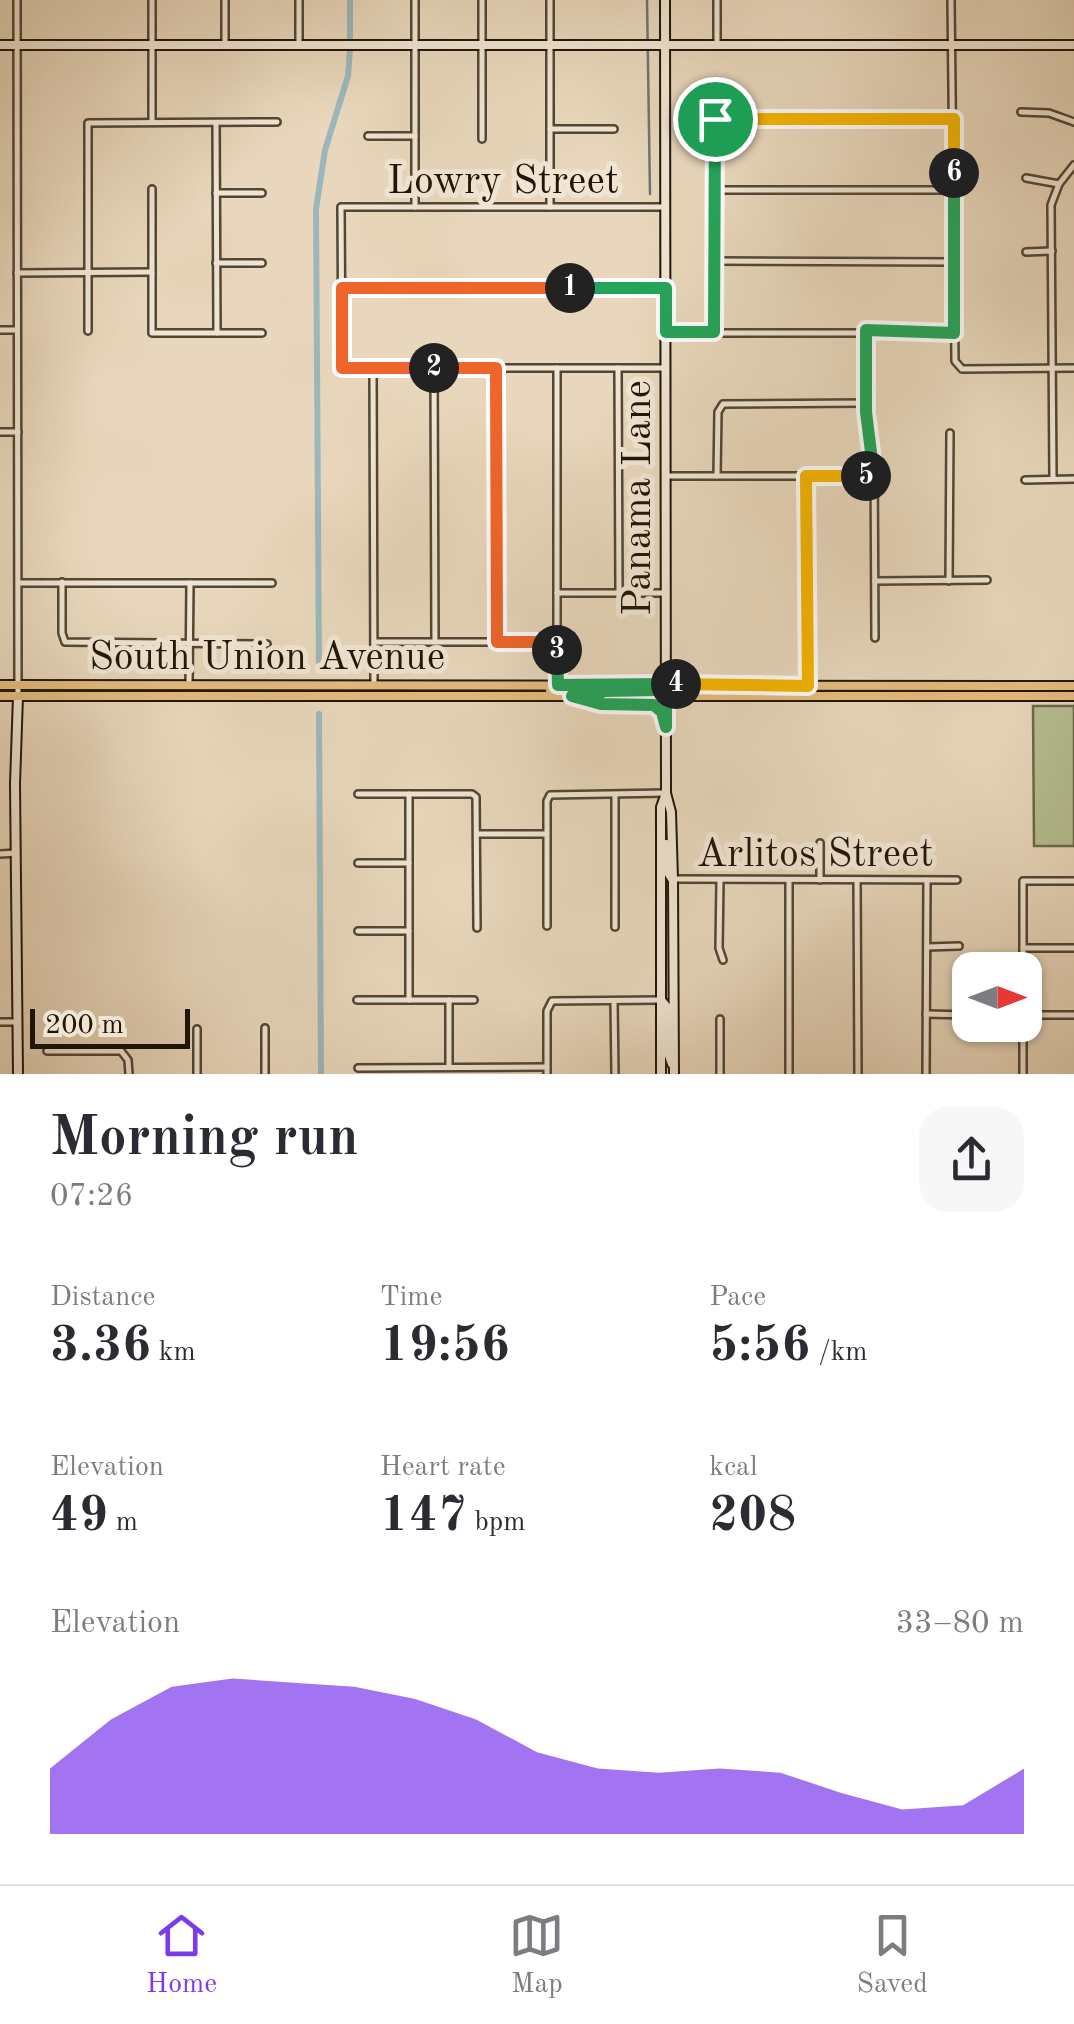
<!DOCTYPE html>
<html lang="en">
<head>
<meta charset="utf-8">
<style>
	:root { --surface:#fff; --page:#f7f7f7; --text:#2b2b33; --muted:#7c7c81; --line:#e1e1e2; --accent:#7c3aed }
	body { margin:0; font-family:"Old Standard TT",serif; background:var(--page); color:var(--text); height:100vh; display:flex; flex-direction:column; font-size:38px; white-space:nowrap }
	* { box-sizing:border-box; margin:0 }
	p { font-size:32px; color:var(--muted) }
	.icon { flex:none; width:55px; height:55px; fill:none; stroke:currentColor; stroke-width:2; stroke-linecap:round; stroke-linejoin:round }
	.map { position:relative; height:1074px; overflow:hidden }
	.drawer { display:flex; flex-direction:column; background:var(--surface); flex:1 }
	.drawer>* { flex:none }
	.needle { width:65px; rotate:90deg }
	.buttons { position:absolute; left:952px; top:952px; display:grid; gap:20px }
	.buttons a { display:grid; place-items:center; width:90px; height:90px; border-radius:20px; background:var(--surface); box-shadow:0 2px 8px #0004; font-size:50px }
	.scale { position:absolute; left:30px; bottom:25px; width:160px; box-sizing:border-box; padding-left:10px; border:5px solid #211507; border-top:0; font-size:28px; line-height:35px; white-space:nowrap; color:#211507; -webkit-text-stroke:8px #f0e5d3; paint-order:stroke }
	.pin { position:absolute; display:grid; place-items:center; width:85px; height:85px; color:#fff; margin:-42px; border:5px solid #fff; border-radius:50%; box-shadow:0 2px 10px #0007 }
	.km { position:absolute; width:50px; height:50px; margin:-25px; border-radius:50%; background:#222; color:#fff; font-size:28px; line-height:50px; text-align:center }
	.round { display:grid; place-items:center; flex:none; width:105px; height:105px; border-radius:30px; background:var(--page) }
	.head { display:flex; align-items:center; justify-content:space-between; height:170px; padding:0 50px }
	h1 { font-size:55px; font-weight:600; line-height:75px }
	.figures { display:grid; grid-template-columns:repeat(3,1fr); gap:15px; height:170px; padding:10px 50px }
	.figures div { display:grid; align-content:center }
	.figures b { font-size:50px; font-weight:600 }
	.figures small { font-size:28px; font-weight:400 }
	.figures p { font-size:28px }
	.chart { height:280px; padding:20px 50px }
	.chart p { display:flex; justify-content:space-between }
	.chart svg { width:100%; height:180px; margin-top:10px; fill:var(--accent); opacity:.7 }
	.tabs { display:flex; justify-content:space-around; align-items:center; height:140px; border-top:2px solid var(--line); background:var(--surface); font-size:28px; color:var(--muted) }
	.tabs a { display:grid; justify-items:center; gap:5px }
	.tabs .on { color:var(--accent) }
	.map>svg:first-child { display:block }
</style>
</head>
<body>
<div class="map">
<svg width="1074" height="1074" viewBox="0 0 1074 1074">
	<rect width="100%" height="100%" fill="#e8d7bc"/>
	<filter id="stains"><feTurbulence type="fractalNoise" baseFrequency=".002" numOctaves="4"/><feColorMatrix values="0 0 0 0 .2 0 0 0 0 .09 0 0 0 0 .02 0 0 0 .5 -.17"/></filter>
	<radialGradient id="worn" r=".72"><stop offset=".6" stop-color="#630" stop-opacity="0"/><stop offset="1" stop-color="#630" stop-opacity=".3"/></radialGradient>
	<path fill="#b5be91" stroke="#6b6a4c" stroke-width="2.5" d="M 1033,706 L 1074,706 L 1074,846 L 1034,846 Z"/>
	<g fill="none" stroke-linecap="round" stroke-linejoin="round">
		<path stroke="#6b7673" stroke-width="2.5" d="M 647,0 L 650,194"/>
		<g stroke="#9cb7bb" stroke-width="6">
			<path d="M 350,40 L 350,0"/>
			<path d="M 319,669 L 316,209 L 325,150 L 348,76 L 350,49"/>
			<path d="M 319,714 L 321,1074"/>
		</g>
		<g stroke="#534634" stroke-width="10">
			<g id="street">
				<path d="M 17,0 L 18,696"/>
				<path d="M 152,0 L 152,122"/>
				<path d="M 225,0 L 225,45"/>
				<path d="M 299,0 L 299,45"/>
				<path d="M 415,0 L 415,207"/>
				<path d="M 482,0 L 482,139"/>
				<path d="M 550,0 L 550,207"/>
				<path d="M 717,0 L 717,44"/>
				<path d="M 951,0 L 955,361 L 962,369 L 1074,368"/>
				<path d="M 1021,112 L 1049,113 L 1074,122"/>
				<path d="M 216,123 L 217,333"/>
				<path d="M 550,129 L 614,129"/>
				<path d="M 368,136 L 415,136"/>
				<path d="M 1026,178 L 1059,184"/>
				<path d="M 152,189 L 152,333 L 262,333"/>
				<path d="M 715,190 L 954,190"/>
				<path d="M 216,193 L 262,193"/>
				<path d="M 666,207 L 341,207 L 342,368 L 666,368"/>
				<path d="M 1026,252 L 1052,251"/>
				<path d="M 715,261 L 954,262"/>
				<path d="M 216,263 L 262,263"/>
				<path d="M 17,273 L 152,272"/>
				<path d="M 341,287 L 666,287"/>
				<path d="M 0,330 L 17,330"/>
				<path d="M 88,331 L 88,123 L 277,122"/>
				<path d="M 866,331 L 866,412 L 874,458 L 875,638"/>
				<path d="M 666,333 L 953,333"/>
				<path d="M 715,333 L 715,119 L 953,119"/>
				<path d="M 434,368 L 435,642"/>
				<path d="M 496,368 L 497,641"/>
				<path d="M 557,368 L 557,685"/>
				<path d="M 618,368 L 619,593"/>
				<path d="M 373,369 L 374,686"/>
				<path d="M 0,432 L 18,432"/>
				<path d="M 666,476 L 875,476"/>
				<path d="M 717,476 L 718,412 L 723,404 L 866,403"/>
				<path d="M 806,476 L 808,686"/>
				<path d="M 1053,479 L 1051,205 L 1059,184 L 1074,165"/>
				<path d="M 1025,480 L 1074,479"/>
				<path d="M 875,581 L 987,580"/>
				<path d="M 949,581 L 950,433"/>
				<path d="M 62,582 L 62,633 L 65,642 L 267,644"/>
				<path d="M 20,583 L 272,583"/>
				<path d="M 557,593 L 666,593"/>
				<path d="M 374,642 L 556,642"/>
				<path d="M 189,685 L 190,583"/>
				<path d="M 358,794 L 472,794 L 476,797 L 477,928"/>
				<path d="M 615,795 L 615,927"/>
				<path d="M 477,834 L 546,834"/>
				<path d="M 0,854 L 16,853"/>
				<path d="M 358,863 L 409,863"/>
				<path d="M 673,879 L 957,880"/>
				<path d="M 720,880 L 719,948 L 723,960"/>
				<path d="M 820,880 L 820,843"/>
				<path d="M 857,880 L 858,1074"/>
				<path d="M 547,926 L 547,801 L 550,795 L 666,793"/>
				<path d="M 358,931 L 409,931"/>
				<path d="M 927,947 L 959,946"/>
				<path d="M 1023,948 L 1074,948"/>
				<path d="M 1023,970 L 1023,881 L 1074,881"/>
				<path d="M 357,1000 L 474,1000"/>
				<path d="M 409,1000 L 409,794"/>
				<path d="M 614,1002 L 615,1074"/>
				<path d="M 926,1014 L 970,1015"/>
				<path d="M 1025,1015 L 1074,1015"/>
				<path d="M 720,1019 L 720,1074"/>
				<path d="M 0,1022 L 16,1022"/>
				<path d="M 1023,1025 L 1023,1074"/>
				<path d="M 197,1029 L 197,1074"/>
				<path d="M 47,1051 L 121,1051 L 128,1060 L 129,1074"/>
				<path d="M 449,1067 L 449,1000"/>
				<path d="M 358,1068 L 547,1067"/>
				<path d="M 265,1074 L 265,1028"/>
				<path d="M 547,1074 L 547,1011 L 552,1001 L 661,1000"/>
				<path d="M 789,1074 L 789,880"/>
				<path d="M 926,1074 L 927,880"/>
			</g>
		</g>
		<g stroke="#211507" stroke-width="12">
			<g id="secondary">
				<path d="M 665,0 L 666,793 L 671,812 L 673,879 L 674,1074"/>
				<path d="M 0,45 L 1074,45"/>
				<path d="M 18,696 L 15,784 L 18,1074"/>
				<path d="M 666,844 L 667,871 L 672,879"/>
				<path d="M 661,1000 L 667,1007 L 667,1050 L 672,1064"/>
				<path d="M 661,1074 L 661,807 L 666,793"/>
			</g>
		</g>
		<g stroke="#211507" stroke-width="12">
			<g id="primary">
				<path d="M 0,685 L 1074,686"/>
				<path d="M 550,691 L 590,688"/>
				<path d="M 596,694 C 618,686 645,697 665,685"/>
				<path d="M 0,696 L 1074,696"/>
				<path d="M 666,696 L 675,690 L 708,689"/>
				<path d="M 577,698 L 601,704 L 654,705 L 662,712 L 666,727"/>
			</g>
		</g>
		<use href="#street" stroke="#f0e5d3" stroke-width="5"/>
		<use href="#secondary" stroke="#f0e5d3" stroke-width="8"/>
		<use href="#primary" stroke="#e4bc7e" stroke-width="8"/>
	</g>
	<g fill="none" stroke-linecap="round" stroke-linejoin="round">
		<g stroke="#fff" stroke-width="20">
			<path id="split-1" d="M 570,288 L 666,288 L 666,332 L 714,332 L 715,119"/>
		</g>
		<g stroke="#fff" stroke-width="20">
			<path id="split-2" d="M 434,368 L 342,368 L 342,288 L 570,288"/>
		</g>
		<g stroke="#fff" stroke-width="20">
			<path id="split-3" d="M 434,368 L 496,368 L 497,642 L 557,642 L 557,650"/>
		</g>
		<g stroke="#fff" stroke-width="20">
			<path id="split-4" d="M 557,650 L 558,685 L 666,684 L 666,727 L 662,712 L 654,705 L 601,704 L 572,696 L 592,696 L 605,691 L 655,690 L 676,684"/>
		</g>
		<g stroke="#fff" stroke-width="20">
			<path id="split-5" d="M 676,684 L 808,686 L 806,476 L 866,476"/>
		</g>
		<g stroke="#fff" stroke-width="20">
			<path id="split-6" d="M 866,476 L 874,476 L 866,412 L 866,330 L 954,333 L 954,173"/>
		</g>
		<g stroke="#fff" stroke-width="20">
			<path id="split-7" d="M 715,119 L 954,119 L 954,173"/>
		</g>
		<use href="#split-1" stroke="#22a559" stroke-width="12"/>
		<use href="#split-2" stroke="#f0652b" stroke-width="12"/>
		<use href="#split-3" stroke="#f0652b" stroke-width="12"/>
		<use href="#split-4" stroke="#22a559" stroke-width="12"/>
		<use href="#split-5" stroke="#f5b400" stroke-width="12"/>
		<use href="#split-6" stroke="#22a559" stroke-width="12"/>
		<use href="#split-7" stroke="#f5b400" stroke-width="12"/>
	</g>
	<g text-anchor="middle" stroke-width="10" stroke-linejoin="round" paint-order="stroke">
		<g font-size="40" fill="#211507" stroke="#f0e5d3">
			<text x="503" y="193">Lowry Street</text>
			<text transform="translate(636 498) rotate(-90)" y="14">Panama Lane</text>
			<text x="267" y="669">South Union Avenue</text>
			<text x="815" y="866">Arlitos Street</text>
		</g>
	</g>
	<rect width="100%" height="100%" filter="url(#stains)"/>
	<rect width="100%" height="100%" fill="url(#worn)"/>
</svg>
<div class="buttons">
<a><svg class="needle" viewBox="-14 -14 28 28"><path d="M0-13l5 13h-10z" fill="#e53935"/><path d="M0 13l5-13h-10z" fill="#7c7c81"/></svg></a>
</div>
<div class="scale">200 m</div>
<div class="pin" style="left:715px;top:119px;background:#1e9e55"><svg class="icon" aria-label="arrive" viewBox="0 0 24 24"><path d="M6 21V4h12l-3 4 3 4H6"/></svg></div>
<b class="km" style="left:570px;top:288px">1</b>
<b class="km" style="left:434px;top:368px">2</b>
<b class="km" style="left:557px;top:650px">3</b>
<b class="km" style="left:676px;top:684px">4</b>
<b class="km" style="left:866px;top:476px">5</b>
<b class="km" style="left:954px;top:173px">6</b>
</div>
<section class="drawer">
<div class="head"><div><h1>Morning run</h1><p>07:26</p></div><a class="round"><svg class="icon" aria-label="share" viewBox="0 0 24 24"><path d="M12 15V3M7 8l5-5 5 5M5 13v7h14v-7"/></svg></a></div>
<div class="figures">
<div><p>Distance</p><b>3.36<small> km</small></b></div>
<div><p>Time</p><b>19:56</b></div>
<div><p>Pace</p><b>5:56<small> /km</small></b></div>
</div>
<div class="figures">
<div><p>Elevation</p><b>49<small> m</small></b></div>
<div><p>Heart rate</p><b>147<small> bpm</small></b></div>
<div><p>kcal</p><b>208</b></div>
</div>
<div class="chart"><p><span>Elevation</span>33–80 m</p>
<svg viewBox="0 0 160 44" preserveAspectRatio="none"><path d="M0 44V28L10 16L20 8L30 6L40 7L50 8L60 11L70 16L80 24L90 28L100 29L110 28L120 29L130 34L140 38L150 37L160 28V44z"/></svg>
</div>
</section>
<nav class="tabs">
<a class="on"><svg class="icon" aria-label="home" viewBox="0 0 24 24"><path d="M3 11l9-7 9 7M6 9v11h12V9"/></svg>Home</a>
<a><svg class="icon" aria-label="map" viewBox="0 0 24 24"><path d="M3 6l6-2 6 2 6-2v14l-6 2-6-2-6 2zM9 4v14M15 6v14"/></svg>Map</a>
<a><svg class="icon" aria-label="saved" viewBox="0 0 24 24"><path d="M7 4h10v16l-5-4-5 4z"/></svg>Saved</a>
</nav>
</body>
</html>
